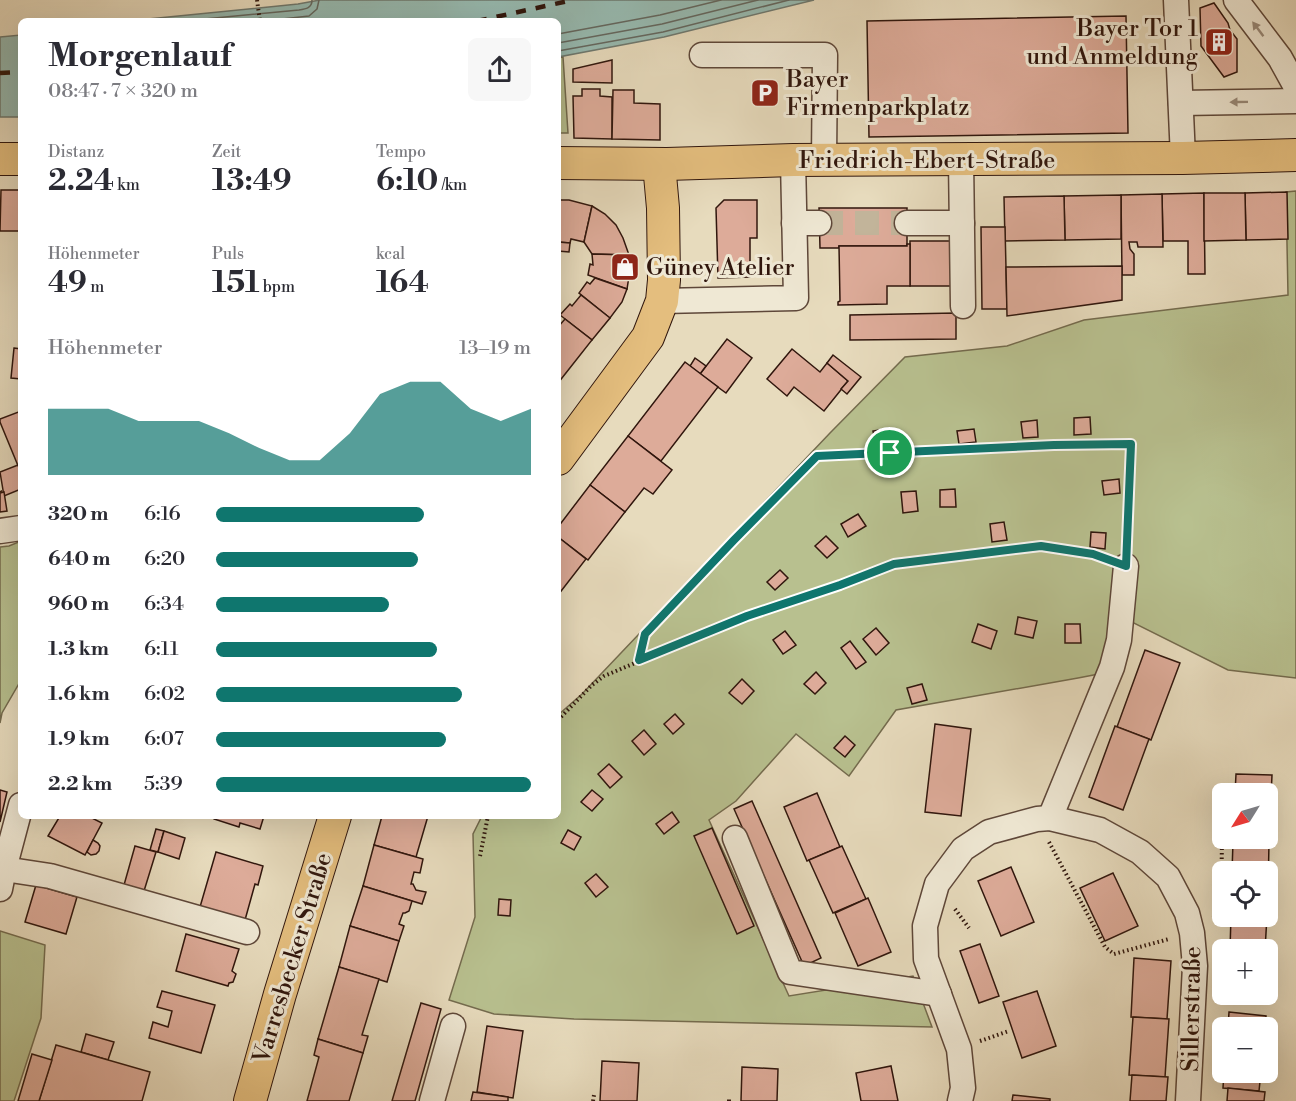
<!DOCTYPE html>
<html lang="de">
<head>
<meta charset="utf-8">
<style>
	:root { --surface:#fff; --page:#f7f7f7; --text:#2b2b33; --muted:#7c7c81; --accent:#0f766e }
	body { margin:0; font-family:"Libre Bodoni",serif; background:var(--page); color:var(--text); height:100vh; display:flex; flex-direction:column; font-size:22px; white-space:nowrap }
	* { box-sizing:border-box; margin:0 }
	p { font-size:20px; color:var(--muted) }
	.icon { flex:none; width:33px; height:33px; fill:none; stroke:currentColor; stroke-width:2; stroke-linecap:round; stroke-linejoin:round }
	.map { position:relative; flex:1; overflow:hidden }
	.drawer { position:absolute; left:18px; top:18px; width:543px; height:801px; display:flex; flex-direction:column; background:var(--surface); border-radius:9px; box-shadow:0 6px 24px #0002 }
	.drawer>* { flex:none }
	.needle { width:39px; rotate:233deg }
	.fabs { position:absolute; left:1212px; top:783px; display:grid; gap:12px }
	.fabs a { display:grid; place-items:center; width:66px; height:66px; border-radius:9px; background:var(--surface); box-shadow:0 6px 24px #0002; font-size:30px }
	.pin { position:absolute; display:grid; place-items:center; width:51px; height:51px; color:#fff; margin:-26px; border:3px solid #fff; border-radius:50%; box-shadow:0 2px 6px #0007 }
	.round { display:grid; place-items:center; flex:none; width:63px; height:63px; border-radius:9px; background:var(--page) }
	.headline { display:flex; align-items:center; justify-content:space-between; height:102px; padding:0 30px }
	h1 { font-size:33px; font-weight:700; line-height:45px }
	.metrics { display:grid; grid-template-columns:repeat(3,1fr); gap:9px; height:102px; padding:6px 30px }
	.metrics div { display:grid; align-content:center }
	.metrics b { font-size:30px; font-weight:700 }
	.metrics small { font-size:16px; font-weight:400 }
	.metrics p { font-size:16px }
	.chart { height:168px; padding:12px 30px }
	.chart p { display:flex; justify-content:space-between }
	.chart svg { width:100%; height:108px; margin-top:6px; fill:var(--accent); opacity:.7 }
	ul { padding:0 30px; list-style:none; font-size:20px }
	li { display:grid; grid-template-columns:96px 72px 1fr; align-items:center; height:45px }
	li i { height:15px; border-radius:8px; background:var(--accent) }
	.map>svg:first-child { display:block }
</style>
</head>
<body>
<div class="map">
<svg width="1296" height="1101" viewBox="0 0 1296 1101">
	<rect width="100%" height="100%" fill="#e7dbbd"/>
	<filter id="stains"><feTurbulence type="fractalNoise" baseFrequency=".00333" numOctaves="4"/><feColorMatrix values="0 0 0 0 .2 0 0 0 0 .09 0 0 0 0 .02 0 0 0 .5 -.17"/></filter>
	<radialGradient id="worn" r=".72"><stop offset=".6" stop-color="#630" stop-opacity="0"/><stop offset="1" stop-color="#630" stop-opacity=".3"/></radialGradient>
	<g fill="#b8c08f" stroke="#746b4e" stroke-width="1.5">
		<path d="M 563,57 L 568,133 L 558,133 L 558,58 Z"/>
		<path d="M 1296,191 L 1296,678 L 1228,670 L 1126,619 L 1114,671 L 1078,678 L 896,710 L 849,776 L 796,734 L 736,801 L 709,820 L 789,996 L 913,976 L 932,1027 L 574,1019 L 494,1014 L 449,1000 L 475,917 L 473,834 L 482,816 L 558,816 L 558,715 L 582,694 L 830,433 L 905,357 L 1007,346 L 1084,320 L 1288,295 L 1286,192 Z"/>
		<path d="M 21,541 L 21,680 L 2,713 L 0,723 L 0,547 L 9,546 Z"/>
		<path d="M 0,931 L 45,945 L 41,1018 L 14,1101 L 0,1101 Z"/>
	</g>
	<g fill="#97bbb2" stroke="#6e7970" stroke-width="1.5">
		<path d="M 320,0 L 814,0 L 664,37 L 558,57 L 558,21 L 128,21 L 298,4 Z"/>
		<path d="M 21,35 L 21,117 L 0,117 L 0,37 Z"/>
	</g>
	<g fill="none" stroke-linecap="round" stroke-linejoin="round">
		<g stroke="#646860" stroke-width="1.5">
			<path d="M 184,21 L 299,10 C 306,9 312,8 312,0"/>
			<path d="M 264,21 L 309,16 L 317,9 L 319,0"/>
			<path d="M 558,34 L 660,15 L 721,0"/>
			<path d="M 558,43 L 662,24 L 758,0"/>
			<path d="M 558,51 L 663,32 L 789,0"/>
		</g>
	</g>
	<g fill="#ddab99" stroke="#30160d" stroke-width="1.5">
		<path d="M 1214,3 L 1228,23 L 1230,30 L 1237,39 L 1237,72 L 1224,77 L 1201,46 L 1200,8 Z"/>
		<path d="M 1126,16 L 1128,133 L 869,137 L 867,21 Z"/>
		<path d="M 612,60 L 612,83 L 573,82 L 573,69 Z"/>
		<path d="M 582,89 L 600,89 L 600,96 L 612,97 L 612,139 L 574,138 L 573,96 L 582,96 Z"/>
		<path d="M 613,90 L 634,90 L 634,103 L 660,104 L 660,140 L 612,139 Z"/>
		<path d="M 1,190 L 21,190 L 21,237 L 19,237 L 19,231 L 0,231 Z"/>
		<path d="M 1287,192 L 1288,239 L 1246,240 L 1245,193 Z"/>
		<path d="M 1204,193 L 1205,274 L 1188,274 L 1188,241 L 1163,241 L 1162,194 Z"/>
		<path d="M 1204,193 L 1245,193 L 1246,240 L 1204,241 Z"/>
		<path d="M 1162,194 L 1163,247 L 1138,247 L 1137,242 L 1129,242 L 1130,249 L 1134,254 L 1134,275 L 1122,275 L 1121,195 Z"/>
		<path d="M 1121,195 L 1121,239 L 1065,240 L 1064,196 Z"/>
		<path d="M 1064,196 L 1065,240 L 1005,241 L 1004,197 Z"/>
		<path d="M 560,200 L 569,200 L 592,206 L 584,242 L 571,239 L 570,243 L 558,242 Z"/>
		<path d="M 724,200 L 757,200 L 757,238 L 750,238 L 750,277 L 718,278 L 716,208 Z"/>
		<path d="M 592,206 L 605,214 L 616,225 L 623,238 L 629,255 L 592,254 L 584,242 Z"/>
		<path d="M 819,208 L 907,208 L 907,246 L 839,246 L 839,248 L 820,248 Z"/>
		<path d="M 981,227 L 1005,227 L 1007,309 L 982,309 Z"/>
		<rect x="910" y="241" width="46" height="45"/>
		<path d="M 558,242 L 570,243 L 569,252 L 558,251 Z"/>
		<path d="M 907,244 L 910,244 L 910,286 L 887,286 L 887,304 L 838,305 L 838,302 L 840,301 L 839,246 L 907,246 Z"/>
		<path d="M 592,254 L 629,255 L 630,270 L 627,289 L 588,275 L 590,264 L 593,265 Z"/>
		<path d="M 1122,266 L 1122,300 L 1007,316 L 1006,267 Z"/>
		<path d="M 595,278 L 627,289 L 622,302 L 610,318 L 579,293 L 587,282 L 590,284 Z"/>
		<path d="M 581,295 L 610,318 L 592,340 L 560,315 L 570,304 L 572,306 Z"/>
		<path d="M 956,313 L 956,339 L 850,340 L 850,315 Z"/>
		<path d="M 565,319 L 592,340 L 558,383 L 558,327 Z"/>
		<path d="M 727,339 L 752,358 L 726,393 L 700,374 Z"/>
		<path d="M 14,348 L 21,349 L 21,379 L 11,378 Z"/>
		<path d="M 792,349 L 820,372 L 827,363 L 848,381 L 824,411 L 794,387 L 787,396 L 767,379 Z"/>
		<path d="M 833,355 L 861,377 L 847,394 L 841,389 L 848,381 L 827,363 Z"/>
		<path d="M 695,358 L 706,366 L 700,374 L 690,366 Z"/>
		<path d="M 685,362 L 718,387 L 661,461 L 628,436 Z"/>
		<path d="M 21,411 L 21,473 L 0,422 L 0,419 Z"/>
		<path d="M 1090,417 L 1091,434 L 1074,435 L 1074,418 Z"/>
		<path d="M 1037,420 L 1038,437 L 1023,438 L 1021,422 Z"/>
		<path d="M 890,428 L 892,442 L 876,445 L 873,431 Z"/>
		<path d="M 974,429 L 976,442 L 959,444 L 957,431 Z"/>
		<path d="M 628,436 L 672,470 L 653,494 L 644,488 L 625,512 L 590,485 Z"/>
		<path d="M 18,465 L 21,473 L 21,489 L 4,496 L 0,472 Z"/>
		<path d="M 1119,479 L 1120,493 L 1104,495 L 1102,481 Z"/>
		<path d="M 590,485 L 625,512 L 588,560 L 558,537 L 558,527 Z"/>
		<path d="M 955,489 L 956,507 L 940,507 L 940,490 Z"/>
		<path d="M 916,491 L 918,511 L 903,513 L 901,492 Z"/>
		<path d="M 4,492 L 7,511 L 0,512 L 0,493 Z"/>
		<path d="M 858,514 L 866,526 L 848,537 L 841,524 Z"/>
		<path d="M 1004,522 L 1007,540 L 992,542 L 990,524 Z"/>
		<path d="M 1091,532 L 1106,533 L 1105,549 L 1090,547 Z"/>
		<path d="M 826,536 L 838,548 L 827,558 L 815,546 Z"/>
		<path d="M 558,537 L 586,559 L 558,595 Z"/>
		<path d="M 780,570 L 788,578 L 775,590 L 767,582 Z"/>
		<path d="M 1018,617 L 1037,621 L 1033,638 L 1015,634 Z"/>
		<path d="M 978,624 L 997,631 L 991,649 L 972,642 Z"/>
		<path d="M 1065,624 L 1080,624 L 1081,643 L 1065,643 Z"/>
		<path d="M 876,628 L 889,643 L 876,655 L 863,639 Z"/>
		<path d="M 785,631 L 796,645 L 783,654 L 773,640 Z"/>
		<path d="M 850,641 L 866,662 L 856,669 L 841,648 Z"/>
		<path d="M 1145,650 L 1180,663 L 1151,740 L 1117,727 Z"/>
		<path d="M 816,672 L 826,683 L 815,694 L 804,684 Z"/>
		<path d="M 742,679 L 754,691 L 742,704 L 729,693 Z"/>
		<path d="M 922,684 L 927,700 L 912,704 L 907,688 Z"/>
		<path d="M 675,714 L 684,724 L 673,734 L 664,724 Z"/>
		<path d="M 935,724 L 971,729 L 961,816 L 925,812 Z"/>
		<path d="M 1115,726 L 1149,739 L 1123,810 L 1089,797 Z"/>
		<path d="M 644,730 L 656,744 L 644,755 L 632,741 Z"/>
		<path d="M 845,736 L 855,745 L 845,757 L 834,748 Z"/>
		<path d="M 609,764 L 622,777 L 610,788 L 598,774 Z"/>
		<path d="M 1236,774 L 1272,775 L 1269,843 L 1233,842 L 1233,838 L 1268,838 L 1268,794 L 1235,794 Z"/>
		<path d="M 0,790 L 7,792 L 0,822 Z"/>
		<path d="M 592,790 L 603,799 L 592,811 L 581,802 Z"/>
		<path d="M 817,793 L 840,847 L 807,861 L 784,807 Z"/>
		<path d="M 752,801 L 821,958 L 804,966 L 734,809 Z"/>
		<path d="M 672,812 L 679,822 L 664,834 L 656,824 Z"/>
		<path d="M 60,816 L 88,816 L 102,823 L 85,855 L 48,836 Z"/>
		<path d="M 214,816 L 264,816 L 260,829 L 240,823 L 239,827 L 214,819 Z"/>
		<path d="M 382,816 L 428,816 L 416,857 L 374,845 Z"/>
		<path d="M 712,828 L 754,926 L 737,934 L 694,836 Z"/>
		<path d="M 156,829 L 164,831 L 158,852 L 150,850 Z"/>
		<path d="M 568,830 L 581,837 L 574,850 L 561,843 Z"/>
		<path d="M 164,831 L 185,838 L 179,859 L 158,852 Z"/>
		<path d="M 93,840 L 98,843 L 100,846 L 99,851 L 96,854 L 91,855 L 87,852 Z"/>
		<path d="M 1233,842 L 1269,843 L 1268,893 L 1268,872 L 1232,872 Z"/>
		<path d="M 374,845 L 423,859 L 420,873 L 414,872 L 411,884 L 413,884 L 416,890 L 426,892 L 422,904 L 363,886 Z"/>
		<path d="M 135,846 L 156,852 L 144,891 L 124,885 Z"/>
		<path d="M 842,846 L 866,899 L 833,913 L 809,860 Z"/>
		<path d="M 216,852 L 263,866 L 258,885 L 255,884 L 245,920 L 200,907 Z"/>
		<path d="M 1011,867 L 1034,922 L 1001,936 L 978,881 Z"/>
		<path d="M 1113,873 L 1138,926 L 1105,941 L 1080,888 Z"/>
		<path d="M 596,874 L 608,887 L 596,897 L 585,883 Z"/>
		<path d="M 36,885 L 77,897 L 66,934 L 25,922 Z"/>
		<path d="M 363,886 L 412,901 L 409,911 L 405,913 L 403,913 L 399,924 L 404,926 L 399,941 L 350,926 Z"/>
		<path d="M 868,898 L 891,952 L 858,966 L 835,913 Z"/>
		<path d="M 499,899 L 511,900 L 510,916 L 498,915 Z"/>
		<path d="M 1231,916 L 1267,916 L 1265,950 L 1230,950 Z"/>
		<path d="M 350,926 L 399,941 L 387,982 L 339,967 Z"/>
		<path d="M 186,934 L 239,949 L 232,971 L 236,974 L 233,982 L 229,983 L 228,986 L 176,971 Z"/>
		<path d="M 980,944 L 999,996 L 979,1003 L 960,951 Z"/>
		<path d="M 1134,958 L 1171,961 L 1167,1019 L 1131,1017 Z"/>
		<path d="M 339,967 L 379,979 L 362,1035 L 368,1036 L 363,1053 L 318,1039 Z"/>
		<path d="M 162,991 L 215,1005 L 201,1053 L 149,1038 L 153,1022 L 168,1027 L 172,1011 L 157,1007 Z"/>
		<path d="M 1037,991 L 1056,1046 L 1022,1058 L 1003,1002 Z"/>
		<path d="M 421,1003 L 441,1009 L 415,1101 L 392,1101 Z"/>
		<path d="M 1229,1012 L 1266,1016 L 1265,1028 L 1228,1028 Z"/>
		<path d="M 1133,1017 L 1169,1019 L 1165,1077 L 1129,1075 Z"/>
		<path d="M 487,1026 L 523,1031 L 513,1098 L 477,1092 Z"/>
		<path d="M 86,1034 L 114,1042 L 108,1060 L 81,1052 Z"/>
		<path d="M 318,1039 L 363,1053 L 349,1101 L 307,1101 L 319,1057 L 314,1055 Z"/>
		<path d="M 56,1045 L 150,1072 L 142,1101 L 39,1101 Z"/>
		<path d="M 32,1054 L 52,1060 L 39,1101 L 18,1101 Z"/>
		<path d="M 602,1061 L 639,1063 L 637,1101 L 600,1101 Z"/>
		<path d="M 891,1066 L 898,1101 L 861,1101 L 856,1073 Z"/>
		<path d="M 742,1067 L 778,1069 L 777,1101 L 741,1101 Z"/>
		<path d="M 1224,1072 L 1261,1072 L 1259,1091 L 1223,1088 Z"/>
		<path d="M 1132,1075 L 1168,1077 L 1166,1101 L 1130,1101 Z"/>
		<path d="M 1228,1088 L 1265,1092 L 1264,1101 L 1227,1101 Z"/>
		<path d="M 473,1092 L 508,1097 L 508,1101 L 471,1101 Z"/>
		<path d="M 1013,1095 L 1050,1099 L 1050,1101 L 1012,1101 Z"/>
	</g>
	<g fill="none" stroke-linecap="round" stroke-linejoin="round">
		<path stroke="#c2b49a" stroke-width="24" stroke-dasharray="24 12" stroke-linecap="butt" d="M 819,223 L 907,223"/>
		<g stroke="#5e4739" stroke-width="27">
			<g id="minor">
				<path d="M 1176,0 L 1183,158"/>
				<path d="M 1236,0 L 1280,58 L 1296,87"/>
				<path d="M 702,55 L 825,55 L 824,160"/>
				<path d="M 1181,103 L 1296,101"/>
				<path d="M 961,159 L 963,306"/>
				<path d="M 794,223 L 819,223"/>
				<path d="M 907,223 L 962,223"/>
				<path d="M 662,301 L 796,298 L 793,160"/>
				<path d="M 0,531 L 21,528"/>
				<path d="M 1050,818 L 1112,667 L 1119,640 L 1126,566"/>
				<path d="M 735,838 L 790,972 L 939,994"/>
				<path d="M 4,869 L 21,805"/>
				<path d="M 0,889 L 4,869 L 50,876 L 247,932"/>
				<path d="M 432,1101 L 453,1026"/>
				<path d="M 960,1101 L 963,1088 L 959,1049 L 926,959 L 925,926 L 937,884 L 963,849 L 989,832 L 1037,819 L 1050,818 L 1100,830 L 1140,852 L 1168,877 L 1187,913 L 1192,933 L 1195,966 L 1188,1101"/>
			</g>
		</g>
		<g stroke="#30160d" stroke-width="34">
			<g id="major">
				<path d="M 0,159 L 21,159"/>
				<path d="M 558,163 L 667,164 L 793,160 L 1183,158 L 1296,155"/>
				<path d="M 558,459 L 648,337 L 662,301 L 664,280 L 663,208 L 659,164"/>
				<path d="M 250,1101 L 280,994 L 335,816"/>
			</g>
		</g>
		<g stroke="#30160d" stroke-width="4" stroke-dasharray="1.5 3" stroke-linecap="butt">
			<path d="M 257,0 L 260,21"/>
			<path d="M 0,491 L 1,493"/>
			<path d="M 639,660 L 645,634 L 734,540 L 817,456 L 1054,445 L 1131,444 L 1127,542"/>
			<path d="M 558,720 L 592,685 L 604,676 L 747,616 L 840,585 L 894,564 L 1041,546 L 1093,554 L 1104,557"/>
			<path d="M 1224,794 L 1224,783"/>
			<path d="M 1049,842 L 1105,947 L 1114,954 L 1169,939"/>
			<path d="M 480,856 L 488,816"/>
			<path d="M 955,909 L 969,928"/>
			<path d="M 1213,918 L 1221,912 L 1222,838"/>
			<path d="M 980,1041 L 1009,1031"/>
			<path d="M 593,1101 L 594,1095"/>
			<path d="M 729,1101 L 729,1098"/>
		</g>
		<use href="#minor" stroke="#efe8d4" stroke-width="24"/>
		<use href="#major" stroke="#e4be7e" stroke-width="32"/>
		<g stroke="#30160d" stroke-width="4.5" stroke-dasharray="10 10" stroke-linecap="butt">
			<path d="M 477,21 L 573,0"/>
			<path d="M 0,73 L 21,72"/>
		</g>
	</g>
	<defs><path id="oneway-solid" d="M-6-.8H1V-3.2L6.5 0L1 3.2V.8H-6Z" transform="scale(1.5)"/></defs>
	<g fill="#998a7a">
		<use href="#oneway-solid" transform="translate(1258 29) rotate(-127)"/>
		<use href="#oneway-solid" transform="translate(1239 102) rotate(179)"/>
	</g>
	<g fill="none" stroke-linecap="round" stroke-linejoin="round">
		<g stroke="#fff" stroke-width="12">
			<path id="route" d="M 1131,444 L 1126,566 L 1093,554 L 1041,546 L 894,564 L 840,585 L 747,616 L 639,660 L 645,634 L 734,540 L 817,456 L 1054,445 Z"/>
		</g>
		<use href="#route" stroke="#0f766e" stroke-width="8"/>
	</g>
	<defs>
		<g id="building-square" transform="scale(1.5)"><rect x="-9" y="-9" width="18" height="18" rx="4" fill="#8f2418" stroke="#efe8d4"/><path d="M-4-6H4V6H1V3H-1V6H-4ZM-2.5-4.3h1.7v1.8h-1.7ZM.8-4.3h1.7v1.8H.8ZM-2.5-1h1.7V.8h-1.7ZM.8-1h1.7V.8H.8Z" fill="#fff"/></g>
		<g id="parking-square" transform="scale(1.5)"><rect x="-9" y="-9" width="18" height="18" rx="4" fill="#8f2418" stroke="#efe8d4"/><path d="M-3.5-5.5H1a3.5 3.5 0 0 1 0 7H-1V5.5H-3.5ZM-1-3.4V-.6H.8a1.4 1.4 0 0 0 0-2.8Z" fill="#fff"/></g>
		<g id="shop-square" transform="scale(1.5)"><rect x="-9" y="-9" width="18" height="18" rx="4" fill="#8f2418" stroke="#efe8d4"/><path d="M-5-2.5h2.3a2.7 3.5 0 0 1 5.4 0H5L5.5 6h-11ZM-1.5-2.5h3a1.5 2.3 0 0 0-3 0Z" fill="#fff"/></g>
	</defs>
	<g fill-rule="evenodd">
		<use href="#building-square" x="1219" y="42"/>
		<use href="#parking-square" x="765" y="93"/>
		<use href="#shop-square" x="625" y="267"/>
	</g>
	<g text-anchor="middle" stroke-width="6" stroke-linejoin="round" paint-order="stroke">
		<g font-size="24" fill="#30160d" stroke="#efe8d4" text-anchor="start">
			<text x="1198" y="36" text-anchor="end">Bayer Tor 1<tspan x="1198" dy="28">und Anmeldung</tspan></text>
			<text x="786" y="87">Bayer<tspan x="786" dy="28">Firmenparkplatz</tspan></text>
			<text x="646" y="275">Güney Atelier</text>
		</g>
		<g font-size="24" fill="#30160d" stroke="#efe8d4">
			<text x="927" y="168">Friedrich-Ebert-Straße</text>
			<text transform="translate(292 958) rotate(-73)" y="8">Varresbecker Straße</text>
			<text transform="translate(1191 1009) rotate(-89)" y="8">Sillerstraße</text>
		</g>
	</g>
	<rect width="100%" height="100%" filter="url(#stains)"/>
	<rect width="100%" height="100%" fill="url(#worn)"/>
</svg>
<div class="fabs">
<a><svg class="needle" viewBox="-14 -14 28 28"><path d="M0-13l5 13h-10z" fill="#e53935"/><path d="M0 13l5-13h-10z" fill="#7c7c81"/></svg></a>
<a><svg class="icon" aria-label="locate" viewBox="0 0 24 24"><circle cx="12" cy="12" r="6"/><path d="M12 2v4M12 18v4M2 12h4M18 12h4"/></svg></a>
<a>+</a>
<a>−</a>
</div>
<div class="pin" style="left:890px;top:453px;background:#1e9e55"><svg class="icon" aria-label="arrive" viewBox="0 0 24 24"><path d="M6 21V4h12l-3 4 3 4H6"/></svg></div>
<section class="drawer">
<div class="headline"><div><h1>Morgenlauf</h1><p>08:47 · 7 × 320 m</p></div><a class="round"><svg class="icon" aria-label="share" viewBox="0 0 24 24"><path d="M12 15V3M7 8l5-5 5 5M5 13v7h14v-7"/></svg></a></div>
<div class="metrics">
<div><p>Distanz</p><b>2.24<small> km</small></b></div>
<div><p>Zeit</p><b>13:49</b></div>
<div><p>Tempo</p><b>6:10<small> /km</small></b></div>
</div>
<div class="metrics">
<div><p>Höhenmeter</p><b>49<small> m</small></b></div>
<div><p>Puls</p><b>151<small> bpm</small></b></div>
<div><p>kcal</p><b>164</b></div>
</div>
<div class="chart"><p><span>Höhenmeter</span>13–19 m</p>
<svg viewBox="0 0 160 44" preserveAspectRatio="none"><path d="M0 44V17L10 17L20 17L30 22L40 22L50 22L60 27L70 33L80 38L90 38L100 27L110 11L120 6L130 6L140 17L150 22L160 17V44z"/></svg>
</div>
<ul>
<li><b>320 m</b>6:16<i style="width:66%"></i></li>
<li><b>640 m</b>6:20<i style="width:64%"></i></li>
<li><b>960 m</b>6:34<i style="width:55%"></i></li>
<li><b>1.3 km</b>6:11<i style="width:70%"></i></li>
<li><b>1.6 km</b>6:02<i style="width:78%"></i></li>
<li><b>1.9 km</b>6:07<i style="width:73%"></i></li>
<li><b>2.2 km</b>5:39<i style="width:100%"></i></li>
</ul>
</section>
</div>
</body>
</html>
